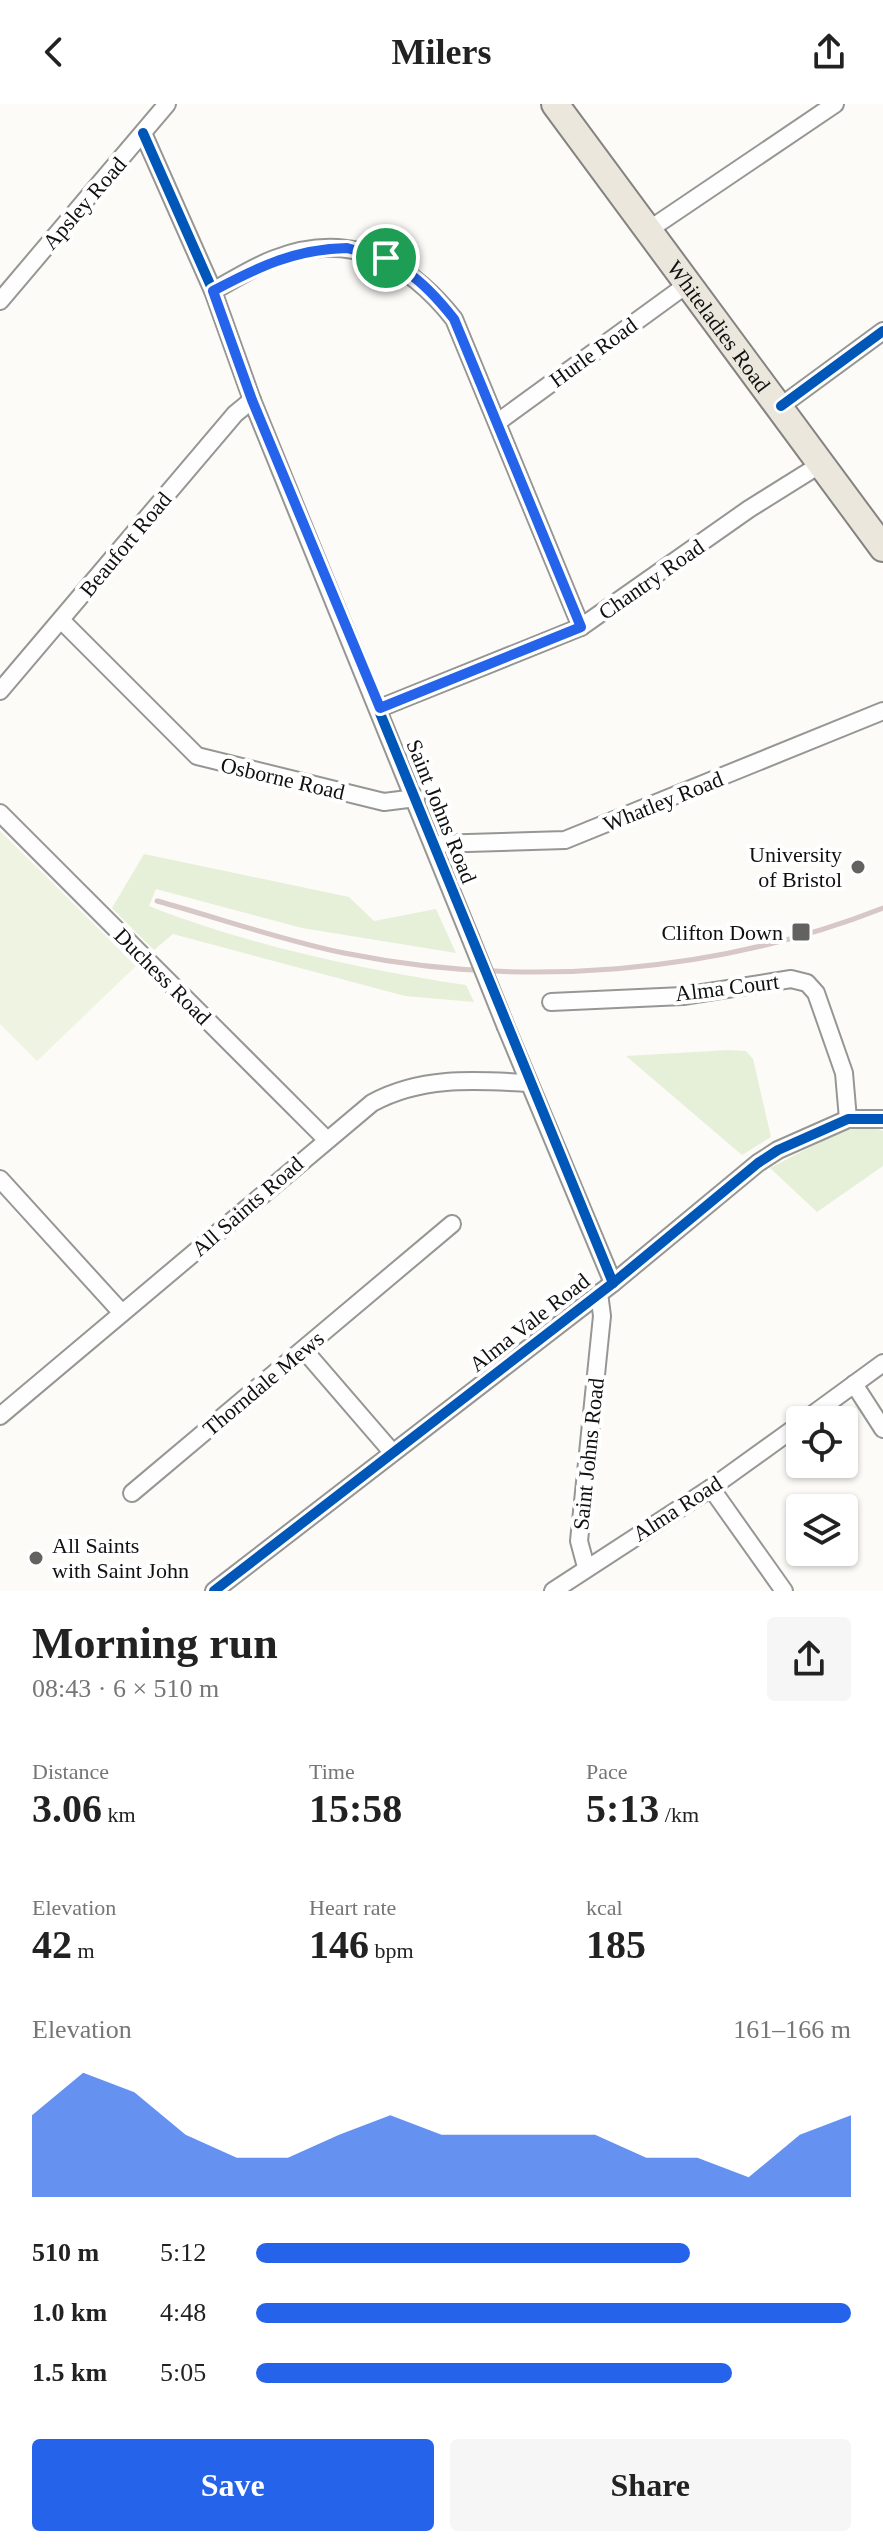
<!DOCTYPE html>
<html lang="en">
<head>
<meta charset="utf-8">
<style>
	:root { --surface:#fff; --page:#f6f6f6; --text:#222; --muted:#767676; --accent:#2563eb }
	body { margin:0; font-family:"Times New Roman",serif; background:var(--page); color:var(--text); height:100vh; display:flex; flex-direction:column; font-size:30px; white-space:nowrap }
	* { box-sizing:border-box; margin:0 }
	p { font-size:26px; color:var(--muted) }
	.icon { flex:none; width:44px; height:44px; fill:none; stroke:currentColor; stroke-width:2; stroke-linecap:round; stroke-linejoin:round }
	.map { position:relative; height:1487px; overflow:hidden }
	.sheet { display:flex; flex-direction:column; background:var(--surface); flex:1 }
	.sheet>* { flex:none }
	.tools { position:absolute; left:786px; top:1302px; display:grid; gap:16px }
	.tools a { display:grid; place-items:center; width:72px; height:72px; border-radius:8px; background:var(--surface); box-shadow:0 2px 6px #0004; font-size:40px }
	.pin { position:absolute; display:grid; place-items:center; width:68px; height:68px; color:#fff; margin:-34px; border:4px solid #fff; border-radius:50%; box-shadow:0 2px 8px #0007 }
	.round { display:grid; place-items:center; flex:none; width:84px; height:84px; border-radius:8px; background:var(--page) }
	.overview { display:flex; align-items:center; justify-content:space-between; height:136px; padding:0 32px }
	h1 { font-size:44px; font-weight:700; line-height:60px }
	.stats { display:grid; grid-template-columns:repeat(3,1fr); gap:12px; height:136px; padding:8px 32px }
	.stats div { display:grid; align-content:center }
	.stats b { font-size:40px; font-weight:700 }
	.stats small { font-size:22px; font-weight:400 }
	.stats p { font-size:22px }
	.chart { height:224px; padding:16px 32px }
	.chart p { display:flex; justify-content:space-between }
	.chart svg { width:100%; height:144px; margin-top:8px; fill:var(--accent); opacity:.7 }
	.cta { display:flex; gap:16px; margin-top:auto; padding:16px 32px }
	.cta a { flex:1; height:92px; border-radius:8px; background:var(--accent); color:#fff; font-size:32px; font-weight:700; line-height:92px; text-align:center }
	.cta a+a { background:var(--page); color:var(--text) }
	ul { padding:0 32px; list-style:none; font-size:26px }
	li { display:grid; grid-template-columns:128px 96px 1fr; align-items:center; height:60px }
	li i { height:20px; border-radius:10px; background:var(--accent) }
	header { display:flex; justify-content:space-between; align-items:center; height:104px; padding:0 32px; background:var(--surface); font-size:36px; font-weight:700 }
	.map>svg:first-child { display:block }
</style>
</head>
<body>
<header><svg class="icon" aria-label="back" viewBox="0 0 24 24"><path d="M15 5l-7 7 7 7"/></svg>Milers<svg class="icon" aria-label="share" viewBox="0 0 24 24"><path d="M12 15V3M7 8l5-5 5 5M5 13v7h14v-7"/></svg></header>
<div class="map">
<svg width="883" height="1487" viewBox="0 0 883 1487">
	<rect width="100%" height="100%" fill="#fcfbf7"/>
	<g fill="#e6f0d9">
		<path d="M 144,750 L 349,793 L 374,817 L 436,805 L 456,849 L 302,824 L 156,785 L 149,802 C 244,840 365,866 466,881 L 474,898 L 405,892 L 173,830 L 154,846 L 112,804 Z"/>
		<path d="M 729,946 L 746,947 L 753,955 L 771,1033 L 742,1051 L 626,952 Z"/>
		<path d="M 873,1023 L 883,1027 L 883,1062 L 817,1108 L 770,1064 L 844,1026 Z"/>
	</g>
	<path fill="#eff4e2" d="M 0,727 L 136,862 L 37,957 L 0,920 Z"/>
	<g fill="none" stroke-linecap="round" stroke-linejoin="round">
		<g stroke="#969694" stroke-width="20">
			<g id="minor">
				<path d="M 143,29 L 213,187 L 252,296 L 470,833"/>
				<path d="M 650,125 L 835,0"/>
				<path d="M 213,187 C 233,176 253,163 274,155 C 349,126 407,156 454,215 L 581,523"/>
				<path d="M 0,197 L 167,0"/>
				<path d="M 781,302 L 883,227"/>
				<path d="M 498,318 L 689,179"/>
				<path d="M 61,516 L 197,652 L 384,698 L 416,694"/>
				<path d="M 0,587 L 235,310 L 252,296"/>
				<path d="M 380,604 L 581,523 L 749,405 L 821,360"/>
				<path d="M 0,709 L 326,1035"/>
				<path d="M 434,740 L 565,736 L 883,607"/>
				<path d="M 551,898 L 683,892 L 791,875 L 807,879 L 816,889 L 844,969 L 848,1015"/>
				<path d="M 506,923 L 613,1179"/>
				<path d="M 0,1075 L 122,1209"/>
				<path d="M 304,1246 L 392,1348"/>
				<path d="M 854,1280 L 883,1325"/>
				<path d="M 0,1312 L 372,999 C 421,972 475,976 529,979"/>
				<path d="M 805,1316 L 883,1259"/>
				<path d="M 711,1384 L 784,1487"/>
				<path d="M 132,1389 L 452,1120"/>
				<path d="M 586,1463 L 579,1437 L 602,1212 L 599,1189"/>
				<path d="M 214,1487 L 613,1179 L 758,1059 L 778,1046 L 848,1015 L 883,1015"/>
				<path d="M 553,1487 L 711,1384 L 800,1320"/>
			</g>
		</g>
		<g stroke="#848381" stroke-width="30">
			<g id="primary">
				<path id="s1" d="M 555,0 L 883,444"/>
			</g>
		</g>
		<use href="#minor" stroke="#fffefe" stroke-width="16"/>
		<use href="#primary" stroke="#ebe7dd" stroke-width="26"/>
		<path stroke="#d7c7c7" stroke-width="5" d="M 157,797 C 219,814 281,836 344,849 C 521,885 715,870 883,804"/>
		<g stroke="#969694" stroke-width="20" stroke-linecap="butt">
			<path id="minor-bridge" d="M 470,833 L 506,923"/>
		</g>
		<use href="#minor-bridge" stroke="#fffefe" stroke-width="16"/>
		<g stroke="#fff" stroke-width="15">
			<g id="cycleway">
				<path d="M 143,29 L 213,187 L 252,296 L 613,1179"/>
				<path d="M 781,302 L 883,227"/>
				<path d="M 214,1487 L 613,1179 L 758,1059 L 778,1046 L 848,1015 L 883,1015"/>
			</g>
		</g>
		<use href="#cycleway" stroke="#0057b8" stroke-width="10"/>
	</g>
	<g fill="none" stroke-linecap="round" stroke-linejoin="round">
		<g stroke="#fff" stroke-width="16">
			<path id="route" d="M 347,144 C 400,158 420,172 454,215 L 581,523 L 380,604 L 252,296 L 213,187 C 258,163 295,145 347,144 Z"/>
		</g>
		<use href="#route" stroke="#2563eb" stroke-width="10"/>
	</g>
	<g fill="#636261" stroke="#fff" stroke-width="3">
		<circle cx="858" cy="763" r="8"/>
		<rect x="791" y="818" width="20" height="20" rx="4"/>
		<circle cx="36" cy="1454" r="8"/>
	</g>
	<g text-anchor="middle" stroke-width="8" stroke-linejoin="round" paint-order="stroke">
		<g font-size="22" fill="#101010" stroke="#fff">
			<text transform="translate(84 99) rotate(-49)" y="8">Apsley Road</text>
			<text dy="8" stroke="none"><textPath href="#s1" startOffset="276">Whiteladies Road</textPath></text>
			<text transform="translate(593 248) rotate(-36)" y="8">Hurle Road</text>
			<text transform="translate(125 440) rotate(-50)" y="8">Beaufort Road</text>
			<text transform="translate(651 475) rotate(-35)" y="8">Chantry Road</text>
			<text transform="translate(283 674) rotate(13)" y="8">Osborne Road</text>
			<text transform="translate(663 697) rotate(-22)" y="8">Whatley Road</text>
			<text transform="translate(442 707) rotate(68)" y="8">Saint Johns Road</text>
			<text transform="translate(163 872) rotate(45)" y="8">Duchess Road</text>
			<text transform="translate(727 883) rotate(-7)" y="8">Alma Court</text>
			<text transform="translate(247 1102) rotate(-41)" y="8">All Saints Road</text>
			<text transform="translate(529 1218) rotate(-38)" y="8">Alma Vale Road</text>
			<text transform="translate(263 1279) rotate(-40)" y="8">Thorndale Mews</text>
			<text transform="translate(588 1350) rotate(-84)" y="8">Saint Johns Road</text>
			<text transform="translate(677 1404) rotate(-33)" y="8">Alma Road</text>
		</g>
		<g font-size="22" fill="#101010" stroke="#fff" text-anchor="end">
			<text x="842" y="758">University<tspan x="842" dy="25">of Bristol</tspan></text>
			<text x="783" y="836">Clifton Down</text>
			<text x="52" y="1449" text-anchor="start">All Saints<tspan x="52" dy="25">with Saint John</tspan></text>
		</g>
	</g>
</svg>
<div class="tools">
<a><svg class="icon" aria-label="locate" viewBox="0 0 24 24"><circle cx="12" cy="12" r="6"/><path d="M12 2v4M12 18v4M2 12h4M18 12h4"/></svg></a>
<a><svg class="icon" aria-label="layers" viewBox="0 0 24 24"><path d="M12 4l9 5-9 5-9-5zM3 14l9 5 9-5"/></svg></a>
</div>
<div class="pin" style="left:386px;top:154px;background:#1e9e55"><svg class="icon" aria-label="arrive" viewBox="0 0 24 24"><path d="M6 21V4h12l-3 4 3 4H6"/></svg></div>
</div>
<section class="sheet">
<div class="overview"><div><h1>Morning run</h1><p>08:43 · 6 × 510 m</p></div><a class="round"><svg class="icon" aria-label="share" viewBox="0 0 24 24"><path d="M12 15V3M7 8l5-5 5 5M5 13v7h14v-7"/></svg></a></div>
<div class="stats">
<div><p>Distance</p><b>3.06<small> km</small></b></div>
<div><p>Time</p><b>15:58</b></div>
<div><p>Pace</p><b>5:13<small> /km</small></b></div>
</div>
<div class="stats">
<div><p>Elevation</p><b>42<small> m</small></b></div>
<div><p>Heart rate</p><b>146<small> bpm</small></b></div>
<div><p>kcal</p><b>185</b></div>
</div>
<div class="chart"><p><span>Elevation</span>161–166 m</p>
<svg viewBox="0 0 160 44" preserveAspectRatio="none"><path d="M0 44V19L10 6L20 12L30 25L40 32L50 32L60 25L70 19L80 25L90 25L100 25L110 25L120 32L130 32L140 38L150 25L160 19V44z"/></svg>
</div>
<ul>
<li><b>510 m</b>5:12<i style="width:73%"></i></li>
<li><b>1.0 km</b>4:48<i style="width:100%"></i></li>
<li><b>1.5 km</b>5:05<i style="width:80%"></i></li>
</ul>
<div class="cta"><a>Save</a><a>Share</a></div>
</section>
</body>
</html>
